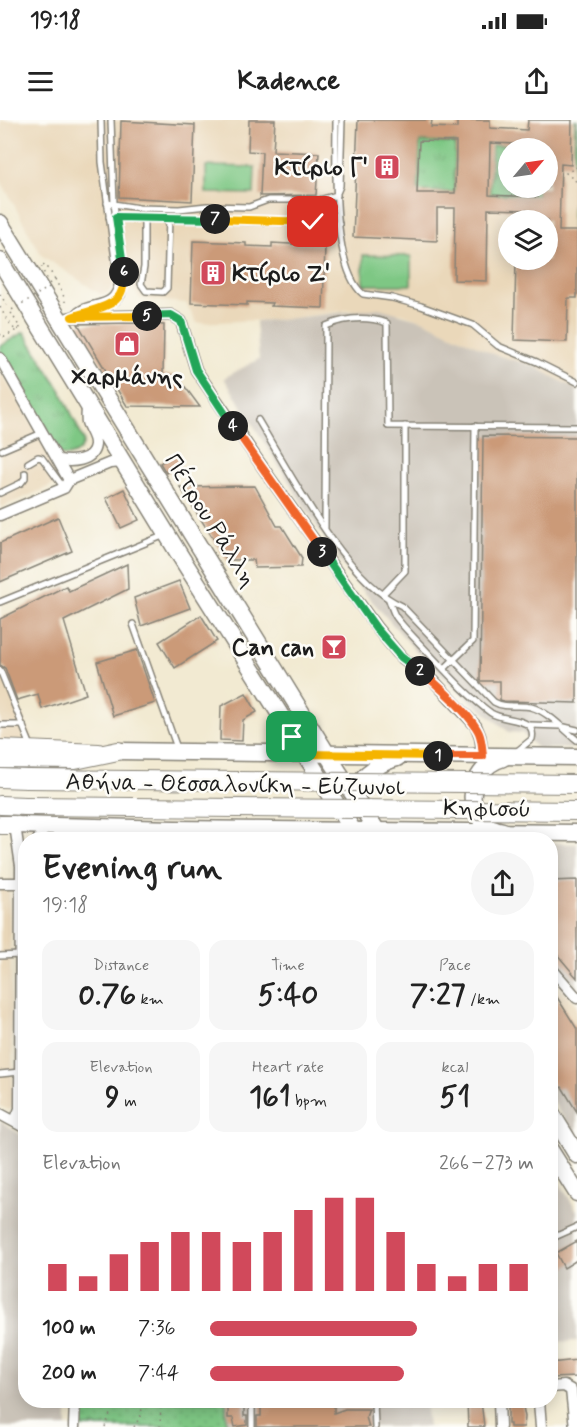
<!DOCTYPE html>
<html lang="en">
<head>
<meta charset="utf-8">
<style>
	:root { --surface:#fff; --page:#f6f6f6; --text:#222; --muted:#767676; --accent:#d1495b }
	body { margin:0; font-family:Mynerve,sans-serif; background:var(--page); color:var(--text); height:100vh; display:flex; flex-direction:column; font-size:22px; white-space:nowrap }
	* { box-sizing:border-box; margin:0 }
	p { font-size:20px; color:var(--muted) }
	.icon { flex:none; width:33px; height:33px; fill:none; stroke:currentColor; stroke-width:2; stroke-linecap:round; stroke-linejoin:round }
	.map { position:relative; flex:1; overflow:hidden }
	.details { position:absolute; left:18px; top:712px; width:540px; height:576px; display:flex; flex-direction:column; background:var(--surface); border-radius:24px; box-shadow:0 3px 15px #0003 }
	.details>* { flex:none }
	.needle { width:39px; rotate:61deg }
	.fabs { position:absolute; left:498px; top:18px; display:grid; gap:12px }
	.fabs a { display:grid; place-items:center; width:60px; height:60px; border-radius:50%; background:var(--surface); box-shadow:0 3px 15px #0003; font-size:30px }
	.pin { position:absolute; display:grid; place-items:center; width:51px; height:51px; color:#fff; margin:-26px; border-radius:12px; box-shadow:0 3px 9px #0006 }
	.km { position:absolute; width:30px; height:30px; margin:-15px; border-radius:50%; background:#222; color:#fff; font-size:16px; line-height:30px; text-align:center }
	.round { display:grid; place-items:center; flex:none; width:63px; height:63px; border-radius:32px; background:var(--page) }
	.overview { display:flex; align-items:center; justify-content:space-between; height:102px; padding:0 24px }
	h1 { font-size:33px; font-weight:700; line-height:45px }
	.stats { display:grid; grid-template-columns:repeat(3,1fr); gap:9px; height:102px; padding:6px 24px }
	.stats div { display:grid; align-content:center; border-radius:15px; background:var(--page); text-align:center }
	.stats b { font-size:30px; font-weight:700 }
	.stats small { font-size:16px; font-weight:400 }
	.stats p { font-size:16px }
	.chart { height:168px; padding:12px 24px }
	.chart p { display:flex; justify-content:space-between }
	.chart svg { width:100%; height:108px; margin-top:6px; stroke:var(--accent); stroke-width:6 }
	ul { padding:0 24px; list-style:none; font-size:20px }
	li { display:grid; grid-template-columns:96px 72px 1fr; align-items:center; height:45px }
	li i { height:15px; border-radius:8px; background:var(--accent) }
	.status { display:flex; justify-content:space-between; align-items:center; height:42px; padding:0 30px; background:var(--surface); direction:ltr }
	.status svg { height:16px; fill:currentColor }
	header { display:flex; justify-content:space-between; align-items:center; height:78px; padding:0 24px; background:var(--surface); font-size:27px; font-weight:700 }
	.map>svg:first-child { display:block }
</style>
</head>
<body>
<div class="status"><b>19:18</b><svg viewBox="0 0 49 12"><path d="M0 12V9h3v3zM5 12V6h3v6zM10 12V3h3v9zM15 12V0h3v12zM26 1h20v11H26zM47 4h2v5h-2z"/></svg></div>
<header><svg class="icon" aria-label="menu" viewBox="0 0 24 24"><path d="M4 6h16M4 12h16M4 18h16"/></svg>Kadence<svg class="icon" aria-label="share" viewBox="0 0 24 24"><path d="M12 15V3M7 8l5-5 5 5M5 13v7h14v-7"/></svg></header>
<div class="map">
<svg width="577" height="1307" viewBox="0 0 577 1307">
	<defs>
		<pattern id="grass-tufts" width="24" height="20" patternUnits="userSpaceOnUse" patternTransform="scale(1.5)"><rect width="24" height="20" fill="#7ec784"/><path d="M3 7l-1-3M5 7V3M7 7l1-3M15 17l-1-3M17 17v-4M19 17l1-3" fill="none" stroke="#6caa71"/></pattern>
		<pattern id="park-dots" width="8" height="8" patternUnits="userSpaceOnUse" patternTransform="scale(1.5)"><rect width="8" height="8" fill="#7ec784"/><path d="M2 2h.1M6 6h.1" fill="none" stroke="#6caa71" stroke-width="1.8" stroke-linecap="round"/></pattern>
	</defs>
	<rect width="100%" height="100%" fill="#fdfcf7"/>
	<filter id="ink" filterUnits="userSpaceOnUse"><feTurbulence type="fractalNoise" baseFrequency=".0167" numOctaves="2"/><feDisplacementMap in="SourceGraphic" scale="12" xChannelSelector="R" yChannelSelector="G"/><feConvolveMatrix kernelMatrix="1 2 1 2 8 2 1 2 1" color-interpolation-filters="sRGB"/></filter>
	<filter id="wash" filterUnits="userSpaceOnUse"><feTurbulence type="fractalNoise" baseFrequency=".008" numOctaves="4" result="noise"/><feDisplacementMap in="SourceGraphic" scale="24" xChannelSelector="R" yChannelSelector="G"/><feGaussianBlur stdDeviation="1.35" result="paint"/><feColorMatrix in="noise" values="0 0 0 0 0 0 0 0 0 0 0 0 0 0 0 0 0 1.4 0 .05"/><feComposite in="paint" operator="in"/></filter>
	<g filter="url(#wash)">
		<rect width="100%" height="100%" fill="#f2ead2"/>
		<g fill="#ead8ba" fill-rule="evenodd">
			<path d="M 0,0 L 577,0 L 577,270 L 532,245 L 496,235 L 422,200 L 402,193 L 349,190 L 285,199 L 197,203 L 186,183 L 140,179 L 130,163 L 115,162 L 108,173 L 100,174 L 41,135 L 0,59 ZM 508,28 L 548,28 L 548,68 L 508,68 ZM 508,100 L 548,100 L 548,140 L 508,140 Z"/>
			<path d="M 0,250 L 63,357 L 62,361 L 0,388 Z"/>
			<path d="M 0,539 L 33,621 L 0,621 Z"/>
			<path d="M 0,769 L 9,769 L 13,986 L 9,990 L 0,986 Z"/>
			<path d="M 550,854 L 577,885 L 577,914 L 550,929 Z"/>
		</g>
		<g fill="#cac3b8">
			<path d="M 379,188 L 422,200 L 496,235 L 532,245 L 577,270 L 577,628 L 538,629 L 522,613 L 509,612 L 469,579 L 415,530 L 351,457 L 326,421 L 224,258 L 259,239 L 256,201 L 285,199 Z"/>
			<path d="M 550,723 L 577,724 L 577,869 L 551,838 Z"/>
			<path d="M 577,918 L 577,1020 L 551,978 L 551,933 Z"/>
			<path d="M 0,1001 L 25,1018 L 26,1281 L 67,1281 L 67,1307 L 0,1307 Z"/>
			<path d="M 550,1048 L 577,1091 L 577,1221 L 551,1222 Z"/>
			<path d="M 226,1281 L 425,1281 L 428,1307 L 226,1307 Z"/>
		</g>
		<g fill="url(#grass-tufts)" stroke="#4d7250" stroke-width="1.5">
			<path d="M 575,0 L 577,0 L 577,108 L 572,108 Z"/>
			<path d="M 420,22 L 455,23 L 454,72 L 418,71 Z"/>
			<path d="M 492,25 L 538,26 L 538,28 L 508,28 L 508,68 L 537,68 L 537,75 L 490,74 Z"/>
			<path d="M 24,212 L 61,271 L 84,321 C 83,331 69,340 60,334 L 0,231 L 0,226 Z"/>
		</g>
		<rect fill="url(#park-dots)" stroke="#4d7250" stroke-width="1.5" x="82" y="1281" width="144" height="26"/>
		<g fill="#7ec784" stroke="#4d7250" stroke-width="1.5">
			<path d="M 206,46 L 255,47 L 254,74 L 206,73 Z"/>
			<path d="M 363,135 L 411,136 L 411,165 L 363,165 Z"/>
		</g>
		<g id="blocks">
			<g fill="#cb9a78" fill-rule="evenodd">
				<path d="M 249,0 L 275,0 L 273,31 L 319,33 L 316,75 L 260,76 L 262,32 L 248,31 Z"/>
				<path d="M 358,0 L 432,0 L 431,7 L 457,8 L 457,0 L 490,0 L 490,8 L 527,10 L 528,0 L 572,0 L 571,45 L 561,44 L 559,111 L 577,111 L 577,178 L 568,178 L 567,222 L 514,220 L 516,140 L 548,140 L 548,100 L 525,100 L 526,90 L 488,89 L 487,161 L 454,160 L 455,88 L 437,88 L 437,121 L 353,117 ZM 419,21 L 456,22 L 455,73 L 417,73 ZM 490,23 L 539,25 L 539,28 L 548,28 L 548,68 L 538,68 L 538,77 L 489,75 Z"/>
				<path d="M 121,1 L 195,5 L 192,81 L 119,77 Z"/>
				<path d="M 193,121 L 246,123 L 246,126 L 272,127 L 272,123 L 325,126 L 323,188 L 271,186 L 272,183 L 247,182 L 247,185 L 191,183 Z"/>
				<path d="M 132,203 L 164,205 L 163,255 L 177,256 L 200,287 L 127,286 L 78,204 Z"/>
				<path d="M 483,316 L 577,317 L 577,583 L 504,581 L 500,580 L 500,561 L 480,561 Z"/>
				<path d="M 175,334 L 181,343 L 166,353 L 160,343 Z"/>
				<path d="M 255,366 L 277,406 L 282,406 L 302,438 L 301,447 L 255,448 L 254,440 L 227,440 L 180,367 Z"/>
				<path d="M 124,369 L 139,400 L 121,408 L 106,378 Z"/>
				<path d="M 58,397 L 72,431 L 0,462 L 0,423 Z"/>
				<path d="M 127,444 L 128,469 L 64,501 L 86,574 L 42,589 L 38,574 L 17,580 L 5,548 L 0,545 L 0,499 L 66,466 L 69,471 Z"/>
				<path d="M 179,461 L 190,488 L 141,506 L 134,478 Z"/>
				<path d="M 201,495 L 217,521 L 175,548 L 159,522 Z"/>
				<path d="M 137,530 L 155,583 L 113,596 L 97,542 Z"/>
				<path d="M 246,573 L 257,592 L 243,600 L 242,621 L 220,620 L 221,586 Z"/>
				<path d="M 577,760 L 577,858 L 550,826 L 550,761 Z"/>
				<path d="M 550,866 L 577,909 L 577,992 L 562,967 L 556,970 L 550,961 Z"/>
				<path d="M 577,1121 L 577,1140 L 564,1148 L 556,1133 Z"/>
				<path d="M 577,1240 L 577,1257 L 550,1258 L 550,1243 Z"/>
				<path d="M 228,1281 L 244,1281 L 244,1296 L 247,1296 L 247,1305 L 235,1307 L 233,1298 L 228,1298 Z"/>
				<path d="M 261,1281 L 334,1281 L 334,1293 L 345,1289 L 369,1289 L 366,1297 L 369,1307 L 257,1307 L 257,1296 L 261,1296 Z"/>
				<path d="M 467,1281 L 481,1281 L 484,1306 L 483,1307 L 468,1307 Z"/>
				<path d="M 508,1281 L 522,1281 L 525,1297 L 524,1307 L 510,1307 L 510,1304 L 508,1304 Z"/>
			</g>
		</g>
	</g>
	<g filter="url(#ink)">
		<use href="#blocks" fill-opacity="0" stroke="#878377" stroke-width="1.5"/>
		<g fill="none" stroke-linecap="round" stroke-linejoin="round">
			<g stroke="#878377" stroke-width="8">
				<g id="service">
					<path d="M 336,0 C 336,39 331,148 363,174 L 392,178 L 421,186 L 473,205 L 498,226 L 537,242 L 577,262"/>
					<path d="M 337,73 L 340,66 L 342,0"/>
					<path d="M 107,83 L 139,88 L 179,89 L 207,86 L 249,87 L 268,80 L 319,80 L 337,75"/>
					<path d="M 109,97 L 339,104"/>
					<path d="M 144,97 L 144,147 L 141,164 L 146,171 L 163,172 L 167,168 L 169,97"/>
					<path d="M 80,194 L 117,181 L 122,175 L 125,161 L 114,84 L 111,0"/>
					<path d="M 73,196 C 87,176 113,192 118,162 L 102,42 L 101,0"/>
					<path d="M 258,300 C 290,353 346,462 402,486 L 494,582 C 506,589 518,584 531,587 C 549,592 563,609 577,620"/>
					<path d="M 2,330 L 42,313"/>
					<path d="M 28,343 L 38,337 L 42,338 L 64,368"/>
					<path d="M 0,373 L 21,363 L 25,358 L 25,353"/>
					<path d="M 325,408 L 326,206 C 347,197 366,196 387,203 L 388,306 L 577,307"/>
					<path d="M 383,474 L 405,451 L 405,306"/>
					<path d="M 389,480 C 391,486 393,493 396,497 C 403,507 413,516 421,525 C 443,548 465,574 491,593 C 504,602 537,596 532,619 L 516,632"/>
					<path d="M 0,482 L 165,415"/>
					<path d="M 133,504 L 177,628"/>
					<path d="M 444,549 L 473,521 L 475,306"/>
					<path d="M 0,550 L 31,626"/>
					<path d="M 0,605 L 23,605"/>
					<path d="M 530,605 L 560,606 L 577,610"/>
					<path d="M 0,836 L 19,835"/>
					<path d="M 0,954 L 20,952"/>
					<path d="M 550,1059 L 561,1050"/>
					<path d="M 550,1119 L 577,1107"/>
					<path d="M 374,1281 L 375,1307"/>
					<path d="M 252,1307 L 252,1281"/>
				</g>
			</g>
			<g stroke="#878377" stroke-width="13">
				<g id="minor">
					<path d="M 59,200 L 72,197 L 171,195 L 181,201 L 196,250 L 270,358 L 377,508 L 401,537 L 433,560 L 476,606 L 480,616 L 483,636"/>
					<path d="M 0,238 L 69,360"/>
					<path d="M 59,340 C 71,342 93,342 95,325 C 96,317 89,309 87,302 C 86,297 87,292 87,287"/>
					<path d="M 0,395 L 64,368 L 69,360 L 110,343 L 124,342"/>
					<path d="M 38,720 L 46,706"/>
					<path d="M 0,763 L 19,763"/>
					<path d="M 550,847 L 577,878"/>
					<path d="M 0,994 L 26,1008"/>
					<path d="M 15,1001 L 20,989 L 21,746 L 15,705"/>
					<path d="M 550,1267 L 564,1266 L 571,1270 L 575,1307"/>
					<path d="M 499,1281 L 500,1307"/>
					<path d="M 539,1281 L 541,1307"/>
					<path d="M 74,1307 L 75,1281"/>
				</g>
			</g>
			<g stroke="#878377" stroke-width="14">
				<path id="tertiary" d="M 0,626 L 99,630"/>
			</g>
			<g stroke="#878377" stroke-width="19">
				<g id="primary">
					<path d="M 0,103 L 327,634 L 383,720"/>
					<path d="M 0,141 L 179,434 L 359,720"/>
					<path d="M 118,631 L 577,637"/>
					<path d="M 503,638 C 464,650 461,704 503,711"/>
					<path d="M 354,669 C 365,653 378,643 397,638"/>
					<path d="M 15,705 L 175,709 L 577,713"/>
					<path d="M 550,991 L 577,1035"/>
					<path d="M 550,1030 L 577,1073"/>
				</g>
			</g>
			<g stroke="#878377" stroke-width="20">
				<g id="motorway">
					<path d="M 0,639 L 75,640 L 118,631"/>
					<path d="M 0,658 L 27,659"/>
					<path d="M 0,685 L 26,686"/>
					<path d="M 0,705 L 15,705"/>
				</g>
			</g>
			<g stroke="#878377" stroke-width="1.5" stroke-dasharray="1.5 4.5" stroke-linecap="butt">
				<path d="M 577,47 L 566,53 L 577,62"/>
				<path d="M 55,159 L 65,179 L 65,182"/>
				<path d="M 0,174 L 9,189"/>
				<path d="M 0,187 L 6,198"/>
				<path d="M 0,214 L 3,218 L 23,206"/>
				<path d="M 105,1307 L 110,1294 L 111,1281"/>
				<path d="M 134,1307 L 141,1295 L 143,1281"/>
				<path d="M 160,1307 L 161,1281"/>
			</g>
			<use href="#service" stroke="#fff" stroke-width="5"/>
			<use href="#minor" stroke="#fff" stroke-width="10"/>
			<use href="#tertiary" stroke="#fff" stroke-width="12"/>
			<use href="#primary" stroke="#fff" stroke-width="16"/>
			<use href="#motorway" stroke="#fff" stroke-width="18"/>
			<g stroke="#878377" stroke-width="20" stroke-linecap="butt">
				<g id="motorway-bridge">
					<path d="M 27,659 L 577,664"/>
					<path d="M 26,686 L 577,691"/>
				</g>
			</g>
			<path stroke="#878377" stroke-width="1.5" stroke-dasharray="1.5 4.5" stroke-linecap="butt" d="M 6,198 L 15,210 L 18,210 L 19,206 L 10,191 L 51,166 L 42,149 L 41,144 L 46,145 L 55,159"/>
			<use href="#motorway-bridge" stroke="#fff" stroke-width="18"/>
		</g>
	</g>
	<g fill="none" stroke-linecap="round" stroke-linejoin="round" filter="url(#ink)">
		<g stroke="#fff" stroke-width="12">
			<path id="split-1" d="M 292,617 L 303,634 L 438,636"/>
		</g>
		<g stroke="#fff" stroke-width="12">
			<path id="split-2" d="M 420,551 C 436,563 471,595 479,613 C 482,620 482,628 483,636 L 438,636"/>
		</g>
		<g stroke="#fff" stroke-width="12">
			<path id="split-3" d="M 322,432 L 376,508 L 401,537 L 420,551"/>
		</g>
		<g stroke="#fff" stroke-width="12">
			<path id="split-4" d="M 233,306 L 322,432"/>
		</g>
		<g stroke="#fff" stroke-width="12">
			<path id="split-5" d="M 147,196 L 171,195 L 181,201 L 196,250 L 233,306"/>
		</g>
		<g stroke="#fff" stroke-width="12">
			<path id="split-6" d="M 124,152 C 127,189 99,186 72,197 L 147,196"/>
		</g>
		<g stroke="#fff" stroke-width="12">
			<path id="split-7" d="M 124,152 L 116,97 L 215,99"/>
		</g>
		<g stroke="#fff" stroke-width="12">
			<path id="split-8" d="M 215,99 L 313,102"/>
		</g>
		<use href="#split-1" stroke="#f5b400" stroke-width="8"/>
		<use href="#split-2" stroke="#f0652b" stroke-width="8"/>
		<use href="#split-3" stroke="#22a559" stroke-width="8"/>
		<use href="#split-4" stroke="#f0652b" stroke-width="8"/>
		<use href="#split-5" stroke="#22a559" stroke-width="8"/>
		<use href="#split-6" stroke="#f5b400" stroke-width="8"/>
		<use href="#split-7" stroke="#22a559" stroke-width="8"/>
		<use href="#split-8" stroke="#f5b400" stroke-width="8"/>
	</g>
	<defs>
		<g id="building-square" transform="scale(1.35)"><rect x="-9" y="-9" width="18" height="18" rx="4" fill="#d1495b" stroke="#fdfcf7"/><path d="M-4-6H4V6H1V3H-1V6H-4ZM-2.5-4.3h1.7v1.8h-1.7ZM.8-4.3h1.7v1.8H.8ZM-2.5-1h1.7V.8h-1.7ZM.8-1h1.7V.8H.8Z" fill="#fff"/></g>
		<g id="shop-square" transform="scale(1.35)"><rect x="-9" y="-9" width="18" height="18" rx="4" fill="#d1495b" stroke="#fdfcf7"/><path d="M-5-2.5h2.3a2.7 3.5 0 0 1 5.4 0H5L5.5 6h-11ZM-1.5-2.5h3a1.5 2.3 0 0 0-3 0Z" fill="#fff"/></g>
		<g id="bar-square" transform="scale(1.35)"><rect x="-9" y="-9" width="18" height="18" rx="4" fill="#d1495b" stroke="#fdfcf7"/><path d="M-6-5H6L.8 .8V4.5H3.5V6h-7V4.5H-.8V.8Z" fill="#fff"/></g>
	</defs>
	<g fill-rule="evenodd">
		<use href="#building-square" x="387" y="47"/>
		<use href="#building-square" x="213" y="153"/>
		<use href="#shop-square" x="127" y="224"/>
		<use href="#bar-square" x="334" y="527"/>
	</g>
	<g text-anchor="middle" stroke-width="5" stroke-linejoin="round" paint-order="stroke">
		<g font-size="24" font-weight="bold" fill="#1c1c1c" stroke="#fdfcf7" text-anchor="end">
			<text x="368" y="55">Κτίριο Γ'</text>
			<text x="232" y="161" text-anchor="start">Κτίριο Ζ'</text>
			<text x="127" y="264" text-anchor="middle">Χαρμάνης</text>
			<text x="314" y="535">Can can</text>
		</g>
		<g font-size="24" fill="#1c1c1c" stroke="#fdfcf7">
			<text transform="translate(211 400) rotate(58)" y="8">Πέτρου Ράλλη</text>
			<text transform="translate(235 664) rotate(1)" y="8">Αθήνα - Θεσσαλονίκη - Εύζωνοι</text>
			<text transform="translate(487 688) rotate(1)" y="8">Κηφισού</text>
		</g>
	</g>
</svg>
<div class="fabs">
<a><svg class="needle" viewBox="-14 -14 28 28"><path d="M0-13l5 13h-10z" fill="#e53935"/><path d="M0 13l5-13h-10z" fill="#767676"/></svg></a>
<a><svg class="icon" aria-label="layers" viewBox="0 0 24 24"><path d="M12 4l9 5-9 5-9-5zM3 14l9 5 9-5"/></svg></a>
</div>
<div class="pin" style="left:292px;top:617px;background:#1e9e55"><svg class="icon" aria-label="arrive" viewBox="0 0 24 24"><path d="M6 21V4h12l-3 4 3 4H6"/></svg></div>
<div class="pin" style="left:313px;top:102px;background:#d93025"><svg class="icon" aria-label="check" viewBox="0 0 24 24"><path d="M5 12l5 5 9-10"/></svg></div>
<b class="km" style="left:438px;top:636px">1</b>
<b class="km" style="left:420px;top:551px">2</b>
<b class="km" style="left:322px;top:432px">3</b>
<b class="km" style="left:233px;top:306px">4</b>
<b class="km" style="left:147px;top:196px">5</b>
<b class="km" style="left:124px;top:152px">6</b>
<b class="km" style="left:215px;top:99px">7</b>
<section class="details">
<div class="overview"><div><h1>Evening run</h1><p>19:18</p></div><a class="round"><svg class="icon" aria-label="share" viewBox="0 0 24 24"><path d="M12 15V3M7 8l5-5 5 5M5 13v7h14v-7"/></svg></a></div>
<div class="stats">
<div><p>Distance</p><b>0.76<small> km</small></b></div>
<div><p>Time</p><b>5:40</b></div>
<div><p>Pace</p><b>7:27<small> /km</small></b></div>
</div>
<div class="stats">
<div><p>Elevation</p><b>9<small> m</small></b></div>
<div><p>Heart rate</p><b>161<small> bpm</small></b></div>
<div><p>kcal</p><b>51</b></div>
</div>
<div class="chart"><p><span>Elevation</span>266–273 m</p>
<svg viewBox="0 0 160 44" preserveAspectRatio="none"><path d="M5 44V33M15 44V38M25 44V29M35 44V24M45 44V20M55 44V20M65 44V24M75 44V20M85 44V11M95 44V6M105 44V6M115 44V20M125 44V33M135 44V38M145 44V33M155 44V33"/></svg>
</div>
<ul>
<li><b>100 m</b>7:36<i style="width:64%"></i></li>
<li><b>200 m</b>7:44<i style="width:60%"></i></li>
</ul>
</section>
</div>
</body>
</html>
